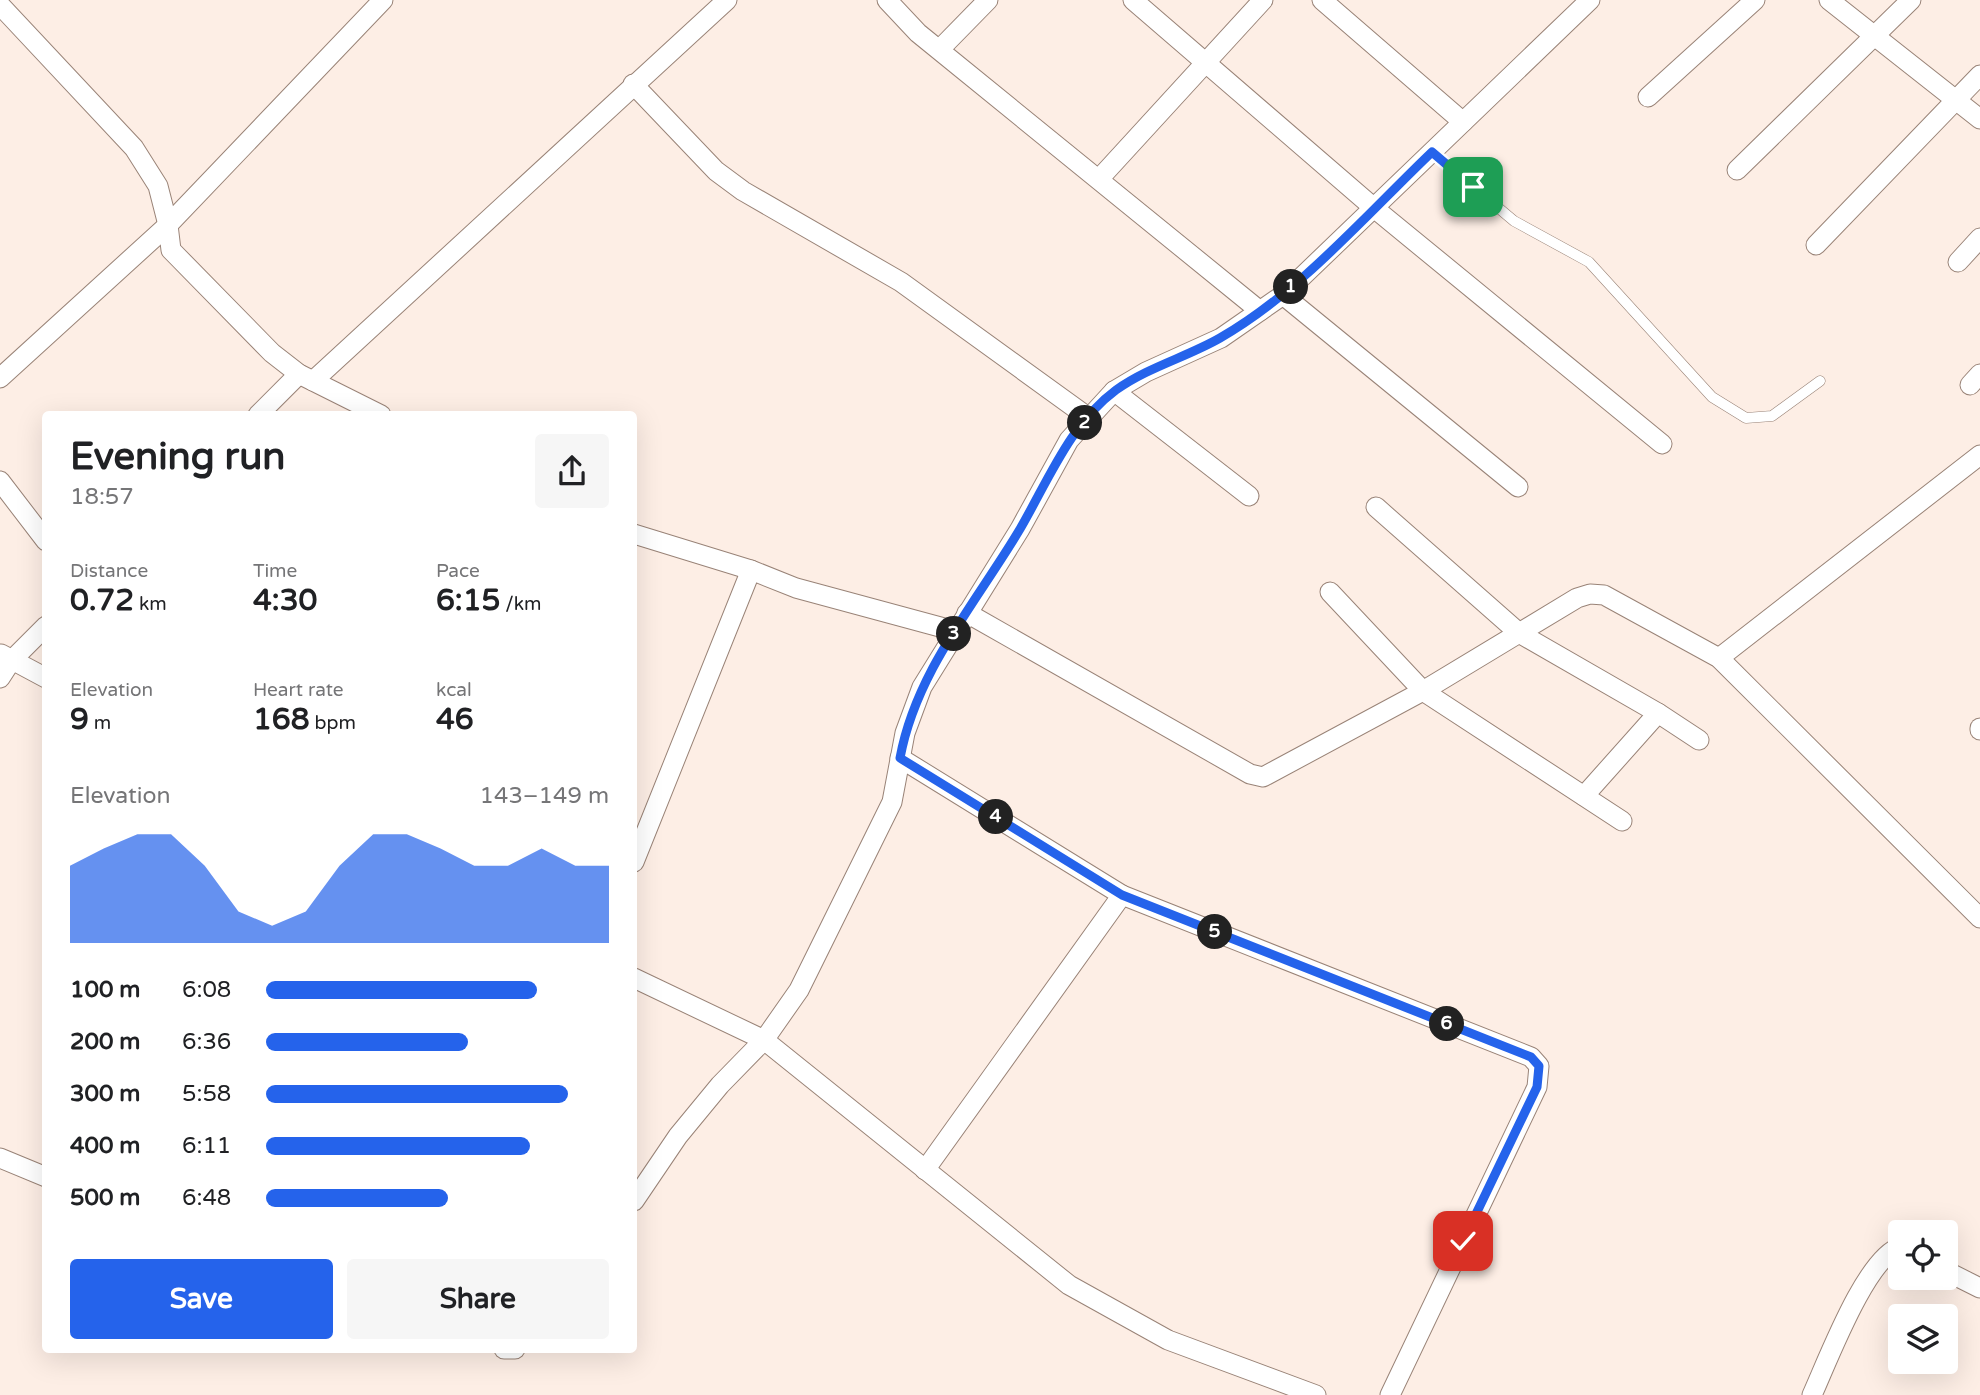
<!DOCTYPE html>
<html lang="en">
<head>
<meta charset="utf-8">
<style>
	:root { --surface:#fff; --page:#f6f6f6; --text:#202124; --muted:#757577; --accent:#2563eb }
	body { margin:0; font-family:"Varela Round",sans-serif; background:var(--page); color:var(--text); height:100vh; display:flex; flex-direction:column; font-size:26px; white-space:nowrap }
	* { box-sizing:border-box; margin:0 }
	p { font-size:23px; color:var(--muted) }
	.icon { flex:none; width:38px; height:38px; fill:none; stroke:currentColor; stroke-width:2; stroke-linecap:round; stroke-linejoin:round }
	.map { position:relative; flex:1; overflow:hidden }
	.side { position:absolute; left:42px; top:411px; width:595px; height:942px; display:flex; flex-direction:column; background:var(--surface); border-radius:7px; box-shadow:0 7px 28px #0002 }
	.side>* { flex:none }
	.controls { position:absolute; left:1888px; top:1220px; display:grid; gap:14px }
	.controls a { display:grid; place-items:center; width:70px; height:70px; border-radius:7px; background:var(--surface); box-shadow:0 7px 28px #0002; font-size:35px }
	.pin { position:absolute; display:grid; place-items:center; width:60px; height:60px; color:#fff; margin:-30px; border-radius:14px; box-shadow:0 4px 10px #0006 }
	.km { position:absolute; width:35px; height:35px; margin:-18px; border-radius:50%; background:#222; color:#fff; font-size:19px; line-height:35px; text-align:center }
	.round { display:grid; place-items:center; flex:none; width:74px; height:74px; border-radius:7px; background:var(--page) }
	.summary { display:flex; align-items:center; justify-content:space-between; height:119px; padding:0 28px }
	h1 { font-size:38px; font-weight:800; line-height:52px }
	.stats { display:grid; grid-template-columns:repeat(3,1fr); gap:10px; height:119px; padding:7px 28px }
	.stats div { display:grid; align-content:center }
	.stats b { font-size:30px; font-weight:800 }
	.stats small { font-size:19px; font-weight:400 }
	.stats p { font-size:19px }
	.chart { height:196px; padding:14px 28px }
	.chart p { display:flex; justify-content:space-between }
	.chart svg { width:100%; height:126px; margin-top:7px; fill:var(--accent); opacity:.7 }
	.action { display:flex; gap:14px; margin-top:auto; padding:14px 28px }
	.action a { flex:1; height:80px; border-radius:7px; background:var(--accent); color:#fff; font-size:28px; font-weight:800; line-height:80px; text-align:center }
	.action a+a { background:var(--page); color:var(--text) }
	ul { padding:0 28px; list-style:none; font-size:23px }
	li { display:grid; grid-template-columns:112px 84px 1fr; align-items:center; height:52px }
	li i { height:18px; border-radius:9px; background:var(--accent) }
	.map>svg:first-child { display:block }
</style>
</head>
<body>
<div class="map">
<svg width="1980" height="1395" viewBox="0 0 1980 1395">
	<rect width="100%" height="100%" fill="#fdeee5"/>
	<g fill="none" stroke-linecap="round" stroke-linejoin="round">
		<g stroke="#998377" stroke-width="11">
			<path id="service" d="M 1432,152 L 1514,221 L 1589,262 L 1712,397 L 1746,418 L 1772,416 L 1820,381"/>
		</g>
		<g stroke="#998377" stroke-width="21">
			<g id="minor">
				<path d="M 887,0 L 918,33 L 1260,311"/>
				<path d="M 1133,0 L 1374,208 L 1662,444"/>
				<path d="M 1322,0 L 1463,122"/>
				<path d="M 1829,0 L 1980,119"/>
				<path d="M 0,5 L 134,148 L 158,186 L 168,225 L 171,250 L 272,353 L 299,374 L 381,415"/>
				<path d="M 940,49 L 988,0"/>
				<path d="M 633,84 L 716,171 L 743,191 L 901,282 L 1089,418"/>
				<path d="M 1648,97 L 1755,0"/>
				<path d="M 1737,170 L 1911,0"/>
				<path d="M 1099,179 L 1263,0"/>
				<path d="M 1816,245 L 1980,75"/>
				<path d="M 1958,262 L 1980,238"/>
				<path d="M 1283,295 L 1518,487"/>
				<path d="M 0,378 L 168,225 L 383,0"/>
				<path d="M 313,381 L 727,0"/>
				<path d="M 1970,385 L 1980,374"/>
				<path d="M 1114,391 L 1249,496"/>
				<path d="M 258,415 L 299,374"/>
				<path d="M 0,481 L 46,541"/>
				<path d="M 1376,507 L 1519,633 L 1658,713 L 1699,740"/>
				<path d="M 634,534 L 751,570 L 796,588 L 955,631"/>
				<path d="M 1330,592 L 1423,691 L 1622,821"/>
				<path d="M 967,613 L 1250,774 L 1263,777 L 1423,691 L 1577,598 L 1590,594 L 1604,595 L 1719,658 L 1980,918"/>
				<path d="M 1,654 L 46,678"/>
				<path d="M 1719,658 L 1980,455"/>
				<path d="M 0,678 L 11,661 L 46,626"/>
				<path d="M 1980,728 L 1980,730"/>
				<path d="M 900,758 L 1122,895 L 925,1170"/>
				<path d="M 1584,796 L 1658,713"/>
				<path d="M 634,862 L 751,570"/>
				<path d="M 1122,895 L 1531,1057 L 1539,1066 L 1537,1087 L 1390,1395"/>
				<path d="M 634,978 L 764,1040 L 1069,1285 L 1168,1340 L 1316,1395"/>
				<path d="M 0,1158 L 46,1177"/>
				<path d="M 634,1201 L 678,1136 L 720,1085 L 764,1040 L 799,990 L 892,802 L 905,733 L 922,687 L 1020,529 L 1069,440 L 1114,391 L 1146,372 L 1221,338 L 1283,295 L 1590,0"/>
				<path d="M 1946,1271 L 1980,1288"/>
				<path d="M 504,1349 L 515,1349"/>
				<path d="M 1812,1395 C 1828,1360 1866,1258 1900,1247"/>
			</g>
		</g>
		<use href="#service" stroke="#fff" stroke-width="10"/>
		<use href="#minor" stroke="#fff" stroke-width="19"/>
	</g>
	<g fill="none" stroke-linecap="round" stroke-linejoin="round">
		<g stroke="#fff" stroke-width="14">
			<path id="route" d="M 1463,1241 L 1537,1087 L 1539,1066 L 1531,1057 L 1122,895 L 900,758 C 916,671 976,603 1020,529 C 1048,481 1070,424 1116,390 C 1148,367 1187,357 1220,338 C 1299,293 1366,215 1432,152 L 1473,187"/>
		</g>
		<use href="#route" stroke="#2563eb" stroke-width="9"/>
	</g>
</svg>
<div class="controls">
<a><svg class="icon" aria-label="locate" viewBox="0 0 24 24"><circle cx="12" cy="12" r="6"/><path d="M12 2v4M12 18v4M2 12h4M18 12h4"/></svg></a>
<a><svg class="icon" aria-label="layers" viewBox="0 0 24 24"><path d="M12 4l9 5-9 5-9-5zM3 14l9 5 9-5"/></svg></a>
</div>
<div class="pin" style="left:1473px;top:187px;background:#1e9e55"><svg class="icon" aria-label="arrive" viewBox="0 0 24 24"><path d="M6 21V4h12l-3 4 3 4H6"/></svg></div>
<div class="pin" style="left:1463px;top:1241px;background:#d93025"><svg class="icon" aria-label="check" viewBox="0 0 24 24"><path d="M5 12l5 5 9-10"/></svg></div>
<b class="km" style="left:1291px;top:287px">1</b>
<b class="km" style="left:1085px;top:423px">2</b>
<b class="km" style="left:954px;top:634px">3</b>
<b class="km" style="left:996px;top:817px">4</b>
<b class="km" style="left:1215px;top:932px">5</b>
<b class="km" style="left:1447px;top:1024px">6</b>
<section class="side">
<div class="summary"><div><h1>Evening run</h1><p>18:57</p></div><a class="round"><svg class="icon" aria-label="share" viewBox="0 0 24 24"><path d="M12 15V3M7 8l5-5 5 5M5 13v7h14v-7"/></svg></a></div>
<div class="stats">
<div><p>Distance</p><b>0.72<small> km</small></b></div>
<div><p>Time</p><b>4:30</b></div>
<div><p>Pace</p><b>6:15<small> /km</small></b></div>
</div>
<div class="stats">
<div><p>Elevation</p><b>9<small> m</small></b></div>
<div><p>Heart rate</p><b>168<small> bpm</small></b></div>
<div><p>kcal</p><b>46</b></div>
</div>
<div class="chart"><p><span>Elevation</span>143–149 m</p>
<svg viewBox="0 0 160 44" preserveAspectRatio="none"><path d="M0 44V17L10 11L20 6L30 6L40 17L50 33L60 38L70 33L80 17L90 6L100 6L110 11L120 17L130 17L140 11L150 17L160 17V44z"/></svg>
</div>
<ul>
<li><b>100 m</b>6:08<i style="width:79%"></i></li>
<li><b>200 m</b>6:36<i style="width:59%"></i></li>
<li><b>300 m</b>5:58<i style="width:88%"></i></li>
<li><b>400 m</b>6:11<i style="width:77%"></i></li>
<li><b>500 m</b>6:48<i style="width:53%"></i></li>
</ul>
<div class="action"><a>Save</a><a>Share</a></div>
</section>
</div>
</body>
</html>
